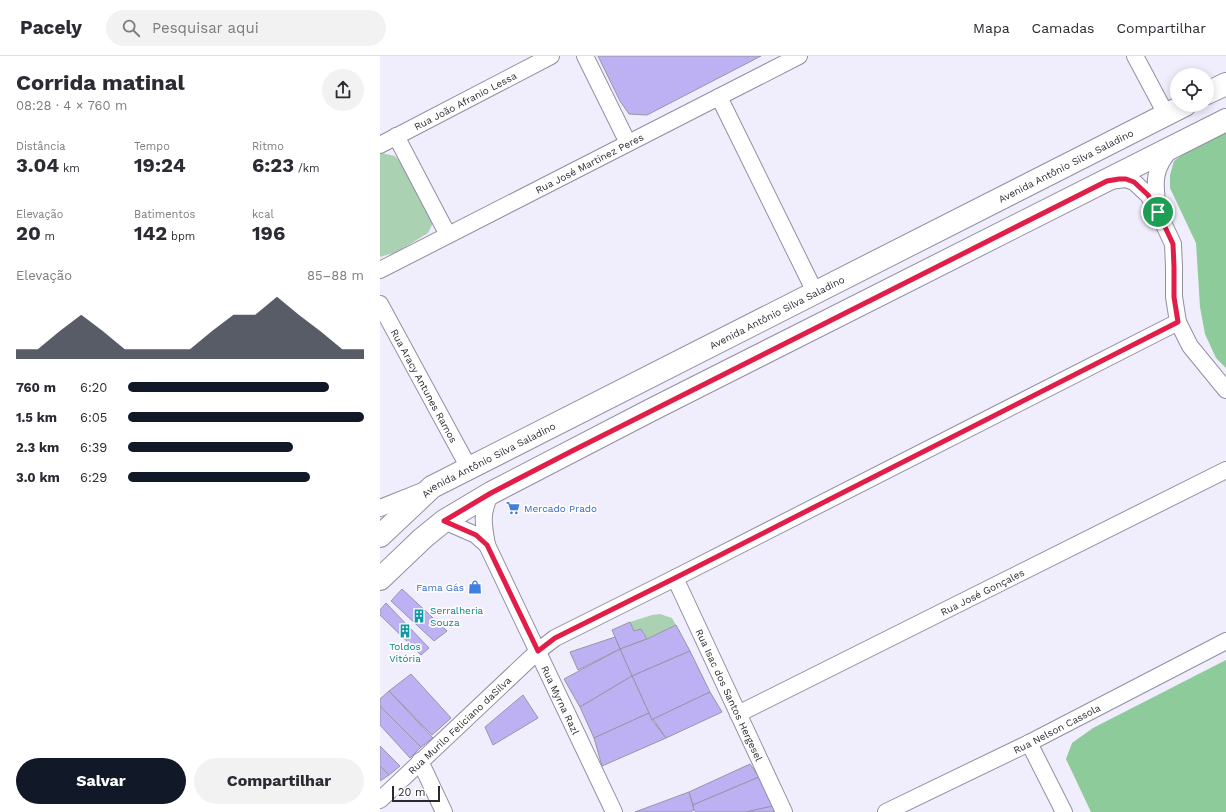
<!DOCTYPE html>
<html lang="pt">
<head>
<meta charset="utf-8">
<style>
	:root { --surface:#fff; --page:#f2f2f3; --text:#2b2b33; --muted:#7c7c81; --line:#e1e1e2; --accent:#111827 }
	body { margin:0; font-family:"Work Sans",sans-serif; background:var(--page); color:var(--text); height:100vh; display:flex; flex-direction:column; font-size:15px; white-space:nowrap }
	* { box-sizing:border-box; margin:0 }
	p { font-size:13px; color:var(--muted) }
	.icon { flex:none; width:22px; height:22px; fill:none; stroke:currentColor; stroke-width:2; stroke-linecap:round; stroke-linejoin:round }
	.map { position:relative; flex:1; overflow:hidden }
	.drawer { display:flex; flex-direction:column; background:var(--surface); width:380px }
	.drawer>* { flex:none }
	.controls { position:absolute; left:790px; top:12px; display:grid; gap:8px }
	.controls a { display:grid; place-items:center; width:44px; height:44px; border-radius:50%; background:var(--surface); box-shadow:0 2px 10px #0003; font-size:20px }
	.scale { position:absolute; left:12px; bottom:10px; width:48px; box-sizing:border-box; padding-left:4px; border:2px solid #2a2930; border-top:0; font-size:11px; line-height:14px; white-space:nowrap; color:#2a2930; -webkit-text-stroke:3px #fdfdfd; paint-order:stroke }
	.pin { position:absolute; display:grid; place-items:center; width:34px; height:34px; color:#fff; margin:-17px; border:2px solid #fff; border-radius:50%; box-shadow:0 1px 4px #0007 }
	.round { display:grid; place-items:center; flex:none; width:42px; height:42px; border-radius:21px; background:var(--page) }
	.summary { display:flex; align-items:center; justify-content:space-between; height:68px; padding:0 16px }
	h1 { font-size:22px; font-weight:700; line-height:30px }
	.metrics { display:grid; grid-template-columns:repeat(3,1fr); gap:6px; height:68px; padding:4px 16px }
	.metrics div { display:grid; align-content:center }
	.metrics b { font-size:20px; font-weight:700 }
	.metrics small { font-size:11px; font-weight:400 }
	.metrics p { font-size:11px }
	.chart { height:112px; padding:8px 16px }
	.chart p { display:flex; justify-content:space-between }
	.chart svg { width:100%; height:72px; margin-top:4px; fill:var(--accent); opacity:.7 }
	.cta { display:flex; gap:8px; margin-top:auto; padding:8px 16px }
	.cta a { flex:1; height:46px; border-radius:24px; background:var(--accent); color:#fff; font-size:16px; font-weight:700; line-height:46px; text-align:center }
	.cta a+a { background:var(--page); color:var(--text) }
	ul { padding:0 16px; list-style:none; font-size:13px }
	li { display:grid; grid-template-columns:64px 48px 1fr; align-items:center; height:30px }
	li i { height:10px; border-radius:5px; background:var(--accent) }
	header { display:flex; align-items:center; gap:24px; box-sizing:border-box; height:56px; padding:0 20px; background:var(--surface); border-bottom:1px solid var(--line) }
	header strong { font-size:19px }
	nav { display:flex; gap:22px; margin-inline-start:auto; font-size:14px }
	.search { width:280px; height:36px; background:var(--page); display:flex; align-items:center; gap:10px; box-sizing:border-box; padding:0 14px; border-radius:22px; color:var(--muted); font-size:15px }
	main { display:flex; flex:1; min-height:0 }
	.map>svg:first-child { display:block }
</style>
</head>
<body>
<header>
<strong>Pacely</strong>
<div class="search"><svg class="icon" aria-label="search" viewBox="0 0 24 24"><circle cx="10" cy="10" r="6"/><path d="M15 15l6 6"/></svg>Pesquisar aqui</div>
<nav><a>Mapa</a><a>Camadas</a><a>Compartilhar</a></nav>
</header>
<main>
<section class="drawer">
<div class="summary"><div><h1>Corrida matinal</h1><p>08:28 · 4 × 760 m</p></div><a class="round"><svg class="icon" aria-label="share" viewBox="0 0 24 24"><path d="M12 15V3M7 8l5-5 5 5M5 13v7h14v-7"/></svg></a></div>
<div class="metrics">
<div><p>Distância</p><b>3.04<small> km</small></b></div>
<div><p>Tempo</p><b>19:24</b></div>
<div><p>Ritmo</p><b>6:23<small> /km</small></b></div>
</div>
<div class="metrics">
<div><p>Elevação</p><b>20<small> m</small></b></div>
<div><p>Batimentos</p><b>142<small> bpm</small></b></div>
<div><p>kcal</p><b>196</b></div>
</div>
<div class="chart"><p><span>Elevação</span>85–88 m</p>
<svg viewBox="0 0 160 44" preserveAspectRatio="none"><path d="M0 44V38L10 38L20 27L30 17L40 27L50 38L60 38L70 38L80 38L90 27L100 17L110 17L120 6L130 17L140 27L150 38L160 38V44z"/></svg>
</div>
<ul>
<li><b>760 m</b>6:20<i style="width:85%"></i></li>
<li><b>1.5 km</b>6:05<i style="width:100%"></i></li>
<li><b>2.3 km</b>6:39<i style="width:70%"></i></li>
<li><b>3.0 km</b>6:29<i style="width:77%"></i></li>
</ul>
<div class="cta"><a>Salvar</a><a>Compartilhar</a></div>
</section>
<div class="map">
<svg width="846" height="756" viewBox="0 0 846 756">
	<rect width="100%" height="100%" fill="#f0edfd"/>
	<g fill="#aad1b1">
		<path d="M 1,97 L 15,100 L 26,113 L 53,167 L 48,177 L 17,196 L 0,201 L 0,98 Z"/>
		<path d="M 280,558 L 292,562 L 296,569 L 267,583 L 261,573 L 254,575 L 250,566 L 272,559 Z"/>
	</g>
	<g fill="#8dcb9a">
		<path d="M 846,75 L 846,312 L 836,302 L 825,278 L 820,251 L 816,187 L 790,132 L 790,119 L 794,105 L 805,97 Z"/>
		<path d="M 846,604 L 846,756 L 711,756 L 686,703 L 692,687 L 713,672 Z"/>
	</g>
	<g fill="#beb1f3" stroke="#9895a7">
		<path d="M 218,0 L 381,0 L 267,59 L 249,58 L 240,45 Z"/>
		<path d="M 22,533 L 67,575 L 54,585 L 11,545 Z"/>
		<path d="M 6,547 L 49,592 L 41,599 L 0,559 L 0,554 Z"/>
		<path d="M 250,566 L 254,575 L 261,573 L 267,583 L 240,593 L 232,574 Z"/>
		<path d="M 296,569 L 310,595 L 252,620 L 240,593 L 267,583 Z"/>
		<path d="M 235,581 L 240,593 L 198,614 L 190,596 Z"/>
		<path d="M 240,593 L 252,620 L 200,651 L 184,623 Z"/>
		<path d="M 310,595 L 330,636 L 272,664 L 252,620 Z"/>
		<path d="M 31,618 L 71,662 L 52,679 L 9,635 Z"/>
		<path d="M 252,620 L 269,657 L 214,682 L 200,651 Z"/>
		<path d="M 9,635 L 53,682 L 41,691 L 0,650 L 0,643 Z"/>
		<path d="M 330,636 L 342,656 L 286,682 L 273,663 Z"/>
		<path d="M 143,639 L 158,662 L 113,689 L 105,671 Z"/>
		<path d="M 0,650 L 41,691 L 30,702 L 0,669 Z"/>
		<path d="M 269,657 L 272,664 L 286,682 L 222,710 L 214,682 Z"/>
		<path d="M 0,690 L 20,710 L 9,719 L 0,710 Z"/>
		<path d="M 370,708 L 379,721 L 313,749 L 309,736 Z"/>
		<path d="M 0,710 L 9,719 L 0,725 Z"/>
		<path d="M 379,721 L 393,750 L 366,756 L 316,756 L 314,754 L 313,749 Z"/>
		<path d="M 309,736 L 314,754 L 310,756 L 255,756 Z"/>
		<path d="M 393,750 L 395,756 L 366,756 Z"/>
	</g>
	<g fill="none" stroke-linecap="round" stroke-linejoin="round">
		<g stroke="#928fa1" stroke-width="18">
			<g id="street">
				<path d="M 205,0 L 248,87"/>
				<path d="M 755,0 L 786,58"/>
				<path d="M 339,41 L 435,236"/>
				<path d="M 16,80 L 68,179"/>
				<path id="s1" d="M 0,89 L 171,0"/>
				<path d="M 729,125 L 746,123 L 754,126 L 768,139 L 778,156 L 793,188 L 794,211 L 794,241 L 798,266 L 810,290 L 846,334"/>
				<path d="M 778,152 C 774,127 773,112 792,92"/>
				<path id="s2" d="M 0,214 L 419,0"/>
				<path id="s3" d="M 0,248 L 89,412"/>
				<path id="s4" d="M 111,437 C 101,457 103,467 107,489 L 234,756"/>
				<path d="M 0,452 L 45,434"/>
				<path d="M 64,465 L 96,479 L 107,489"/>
				<path id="s5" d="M 295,522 L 404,756"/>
				<path id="s6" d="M 358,658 L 846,414"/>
				<path d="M 649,687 L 684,756"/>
				<path d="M 40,705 L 64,756"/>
				<path id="s7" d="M 0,744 L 158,595 L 175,582 L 295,522 L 798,266"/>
				<path id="s8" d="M 506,756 L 649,687 L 846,585"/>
			</g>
		</g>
		<g stroke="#928fa1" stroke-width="24">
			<g id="secondary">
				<path d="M 827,37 L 846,28"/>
				<path id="s9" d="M 0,480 L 52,431 L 805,49"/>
				<path d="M 0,523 L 43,482 L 64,465 L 111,437 L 273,353 L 846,64"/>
			</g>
		</g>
		<use href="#street" stroke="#fff" stroke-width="16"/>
		<use href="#secondary" stroke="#fff" stroke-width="22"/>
	</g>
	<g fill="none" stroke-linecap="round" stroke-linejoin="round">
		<g stroke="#fff" stroke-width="8">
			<path id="route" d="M 739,123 L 746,123 L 754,126 L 768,139 L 778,156 L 793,188 L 794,211 L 794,241 L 798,266 L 295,522 L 175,582 L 158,595 L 107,489 L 96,479 L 64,465 L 111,437 L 192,395 L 727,125 Z"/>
		</g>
		<use href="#route" stroke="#e11d48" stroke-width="5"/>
	</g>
	<defs>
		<g id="supermarket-bare" transform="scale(1.08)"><path d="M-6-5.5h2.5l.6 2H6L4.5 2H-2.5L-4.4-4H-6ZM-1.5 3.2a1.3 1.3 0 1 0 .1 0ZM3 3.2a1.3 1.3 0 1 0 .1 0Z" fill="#3f7fe0" stroke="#fdfdfd" stroke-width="2.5" paint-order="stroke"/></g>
		<g id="shop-bare" transform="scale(1.08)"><path d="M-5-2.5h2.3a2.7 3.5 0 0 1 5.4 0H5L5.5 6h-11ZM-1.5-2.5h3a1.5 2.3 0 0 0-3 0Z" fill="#3f7fe0" stroke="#fdfdfd" stroke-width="2.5" paint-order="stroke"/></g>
		<g id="building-bare" transform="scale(1.08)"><path d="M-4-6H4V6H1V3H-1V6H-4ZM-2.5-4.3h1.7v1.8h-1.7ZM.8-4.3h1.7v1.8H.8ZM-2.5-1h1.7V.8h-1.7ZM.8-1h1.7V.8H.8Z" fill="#0f9aa8" stroke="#fdfdfd" stroke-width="2.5" paint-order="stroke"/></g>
	</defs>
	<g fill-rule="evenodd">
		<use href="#supermarket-bare" x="133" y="452"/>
		<use href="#shop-bare" x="95" y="531"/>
		<use href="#building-bare" x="39" y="560"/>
		<use href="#building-bare" x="25" y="575"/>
	</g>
	<g text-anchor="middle" stroke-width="3.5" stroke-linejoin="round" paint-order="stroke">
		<g font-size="10" fill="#2a2930" stroke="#fdfdfd">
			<text dy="4" stroke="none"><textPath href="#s1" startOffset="96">Rua João Afranio Lessa</textPath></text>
			<text dy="4" stroke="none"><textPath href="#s2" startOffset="235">Rua José Martinez Peres</textPath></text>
			<text dy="4" stroke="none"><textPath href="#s9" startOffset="782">Avenida Antônio Silva Saladino</textPath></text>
			<text dy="4" stroke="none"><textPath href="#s9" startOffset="458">Avenida Antônio Silva Saladino</textPath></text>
			<text dy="4" stroke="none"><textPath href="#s3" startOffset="93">Rua Aracy Antunes Ramos</textPath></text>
			<text dy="4" stroke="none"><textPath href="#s9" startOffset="134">Avenida Antônio Silva Saladino</textPath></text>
			<text dy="4" stroke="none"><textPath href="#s6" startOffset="273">Rua José Gonçales</textPath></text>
			<text dy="4" stroke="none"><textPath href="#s5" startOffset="129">Rua Isac dos Santos Hergesel</textPath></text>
			<text dy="4" stroke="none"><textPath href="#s4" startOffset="225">Rua Myrna Razl</textPath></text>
			<text dy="4" stroke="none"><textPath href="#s7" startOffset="109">Rua Murilo Feliciano daSilva</textPath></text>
			<text dy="4" stroke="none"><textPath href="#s8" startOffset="190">Rua Nelson Cassola</textPath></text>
		</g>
		<g font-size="10" fill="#366cbe" stroke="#fdfdfd" text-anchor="start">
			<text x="144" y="456">Mercado Prado</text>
			<text x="84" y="535" text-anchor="end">Fama Gás</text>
		</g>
		<g font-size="10" fill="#0d838f" stroke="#fdfdfd" text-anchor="start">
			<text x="50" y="558">Serralheria<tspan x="50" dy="12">Souza</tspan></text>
			<text x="25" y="594" text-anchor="middle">Toldos<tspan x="25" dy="12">Vitória</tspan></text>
		</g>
	</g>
</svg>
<div class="controls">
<a><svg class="icon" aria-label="locate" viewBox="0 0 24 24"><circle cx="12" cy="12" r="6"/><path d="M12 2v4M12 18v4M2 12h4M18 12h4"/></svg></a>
</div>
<div class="scale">20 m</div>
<div class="pin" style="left:778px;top:156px;background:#1e9e55"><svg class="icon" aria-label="arrive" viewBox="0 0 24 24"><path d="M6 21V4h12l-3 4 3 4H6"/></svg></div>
</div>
</main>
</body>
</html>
